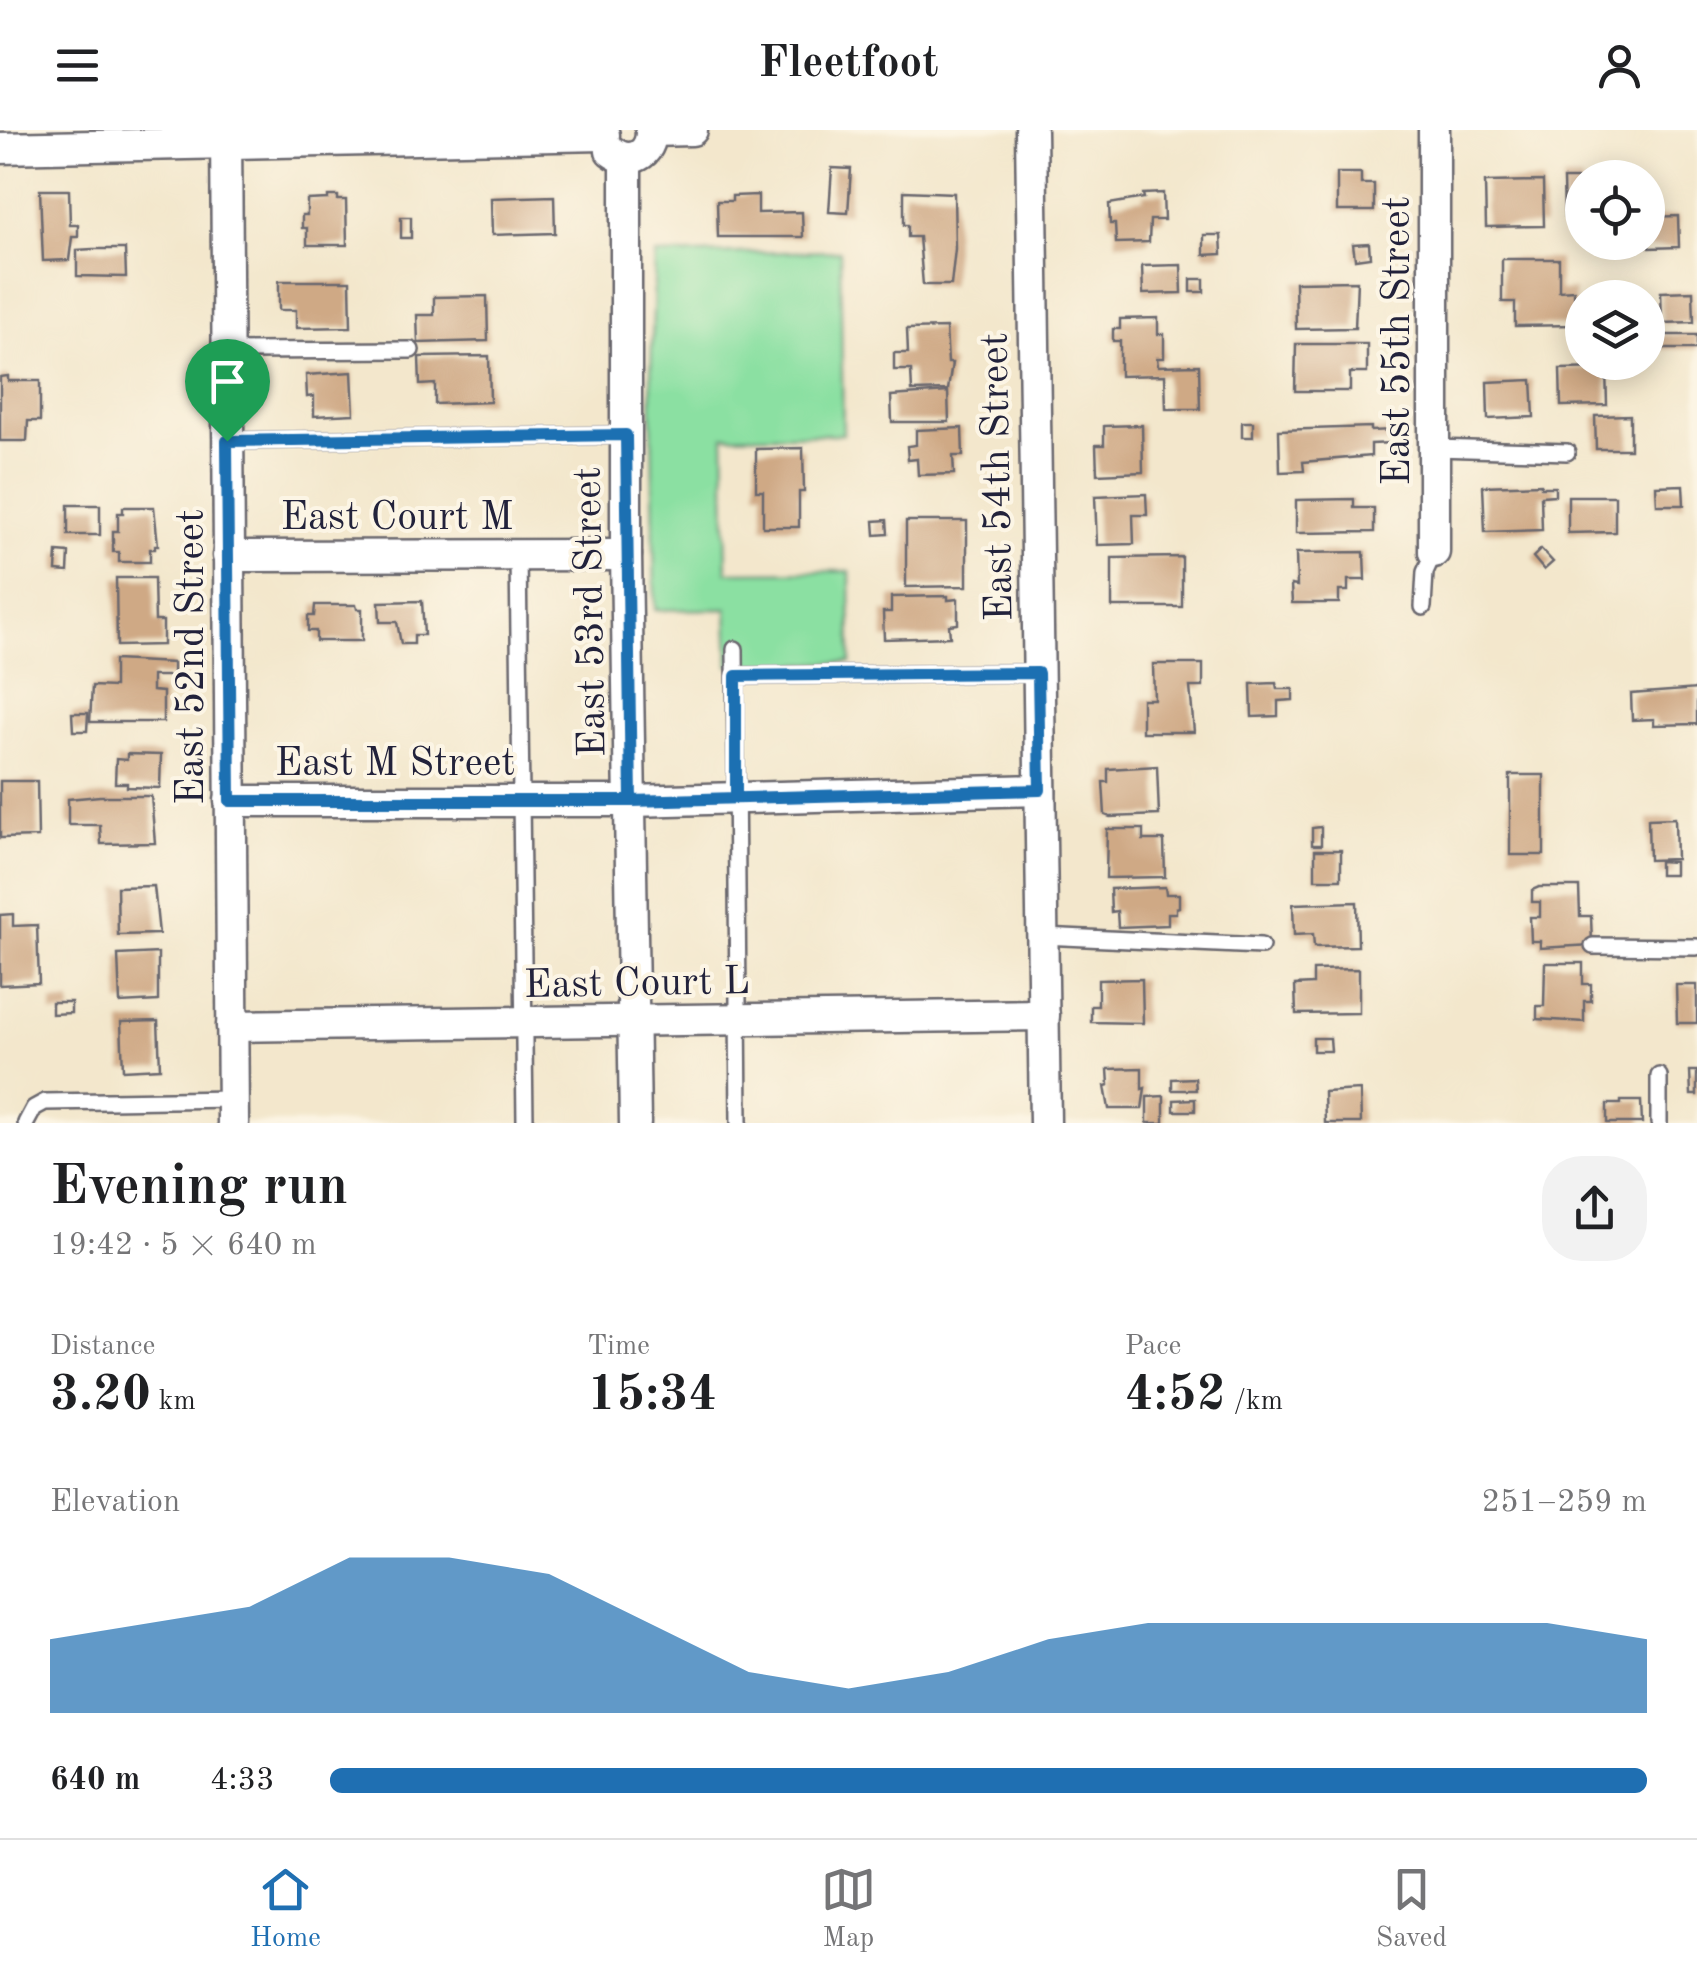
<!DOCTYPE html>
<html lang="en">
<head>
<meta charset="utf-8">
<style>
	:root { --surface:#fff; --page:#f2f2f2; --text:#202124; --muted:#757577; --line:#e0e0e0; --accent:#1f6fb2 }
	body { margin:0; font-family:"Old Standard TT",serif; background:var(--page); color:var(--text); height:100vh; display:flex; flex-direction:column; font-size:38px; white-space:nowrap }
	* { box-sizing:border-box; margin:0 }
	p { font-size:32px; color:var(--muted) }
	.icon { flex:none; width:55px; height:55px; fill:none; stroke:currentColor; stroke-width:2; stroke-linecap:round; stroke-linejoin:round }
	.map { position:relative; height:993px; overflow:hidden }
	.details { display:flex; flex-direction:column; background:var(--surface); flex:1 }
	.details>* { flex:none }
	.tools { position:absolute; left:1565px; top:30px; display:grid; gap:20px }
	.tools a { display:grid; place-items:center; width:100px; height:100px; border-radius:50%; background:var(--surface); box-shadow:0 5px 25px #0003; font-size:50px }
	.pin { position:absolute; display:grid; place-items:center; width:85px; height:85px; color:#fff; margin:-102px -42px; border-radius:50% 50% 50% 0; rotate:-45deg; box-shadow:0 0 10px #0007 }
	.pin .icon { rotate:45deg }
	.round { display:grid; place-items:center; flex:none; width:105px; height:105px; border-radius:40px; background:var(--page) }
	.head { display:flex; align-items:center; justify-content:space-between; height:170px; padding:0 50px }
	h1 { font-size:55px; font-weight:700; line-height:75px }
	.figures { display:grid; grid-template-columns:repeat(3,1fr); gap:15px; height:170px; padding:10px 50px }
	.figures div { display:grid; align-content:center }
	.figures b { font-size:50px; font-weight:700 }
	.figures small { font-size:28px; font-weight:400 }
	.figures p { font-size:28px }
	.chart { height:280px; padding:20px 50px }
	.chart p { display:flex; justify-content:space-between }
	.chart svg { width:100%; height:180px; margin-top:10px; fill:var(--accent); opacity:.7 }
	ul { padding:0 50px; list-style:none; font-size:32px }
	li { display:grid; grid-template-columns:160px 120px 1fr; align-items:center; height:75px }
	li i { height:25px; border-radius:12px; background:var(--accent) }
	header { display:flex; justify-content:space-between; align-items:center; height:130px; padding:0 50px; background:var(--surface); font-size:45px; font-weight:700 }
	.menu { display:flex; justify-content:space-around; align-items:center; height:140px; border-top:2px solid var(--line); background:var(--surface); font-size:28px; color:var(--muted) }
	.menu a { display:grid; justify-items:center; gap:5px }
	.menu .on { color:var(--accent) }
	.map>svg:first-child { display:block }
</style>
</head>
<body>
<header><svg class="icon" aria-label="menu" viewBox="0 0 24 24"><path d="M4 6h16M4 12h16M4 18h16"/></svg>Fleetfoot<svg class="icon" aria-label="person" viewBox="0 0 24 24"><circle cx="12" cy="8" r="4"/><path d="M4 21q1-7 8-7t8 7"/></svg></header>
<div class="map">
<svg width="1697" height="993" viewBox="0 0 1697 993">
	<rect width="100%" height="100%" fill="#fcf5e5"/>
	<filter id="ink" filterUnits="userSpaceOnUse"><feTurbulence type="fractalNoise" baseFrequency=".01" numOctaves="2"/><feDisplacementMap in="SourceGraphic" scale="20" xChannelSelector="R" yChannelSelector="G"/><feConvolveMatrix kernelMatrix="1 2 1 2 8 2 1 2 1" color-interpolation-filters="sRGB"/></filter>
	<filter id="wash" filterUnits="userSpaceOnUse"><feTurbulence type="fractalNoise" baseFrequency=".0048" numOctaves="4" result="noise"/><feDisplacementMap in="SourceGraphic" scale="40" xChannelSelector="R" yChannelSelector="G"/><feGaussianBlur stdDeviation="2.25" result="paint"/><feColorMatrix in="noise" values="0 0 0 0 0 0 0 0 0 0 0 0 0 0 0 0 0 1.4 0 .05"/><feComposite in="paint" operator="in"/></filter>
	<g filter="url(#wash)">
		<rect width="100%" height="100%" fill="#f3e7cc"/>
		<path fill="#8be0a2" stroke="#56816e" stroke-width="2.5" d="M 840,121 L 843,304 L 724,306 L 727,442 L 850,441 L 851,532 L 729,536 L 727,479 L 655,480 L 651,240 L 655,125 Z"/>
		<g id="blocks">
			<g fill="#cfa985">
				<path d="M 832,38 L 851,39 L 848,83 L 829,82 Z"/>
				<path d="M 1337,43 L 1361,43 L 1361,54 L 1374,54 L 1374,81 L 1337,81 Z"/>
				<path d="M 1563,49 L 1582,49 L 1582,85 L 1564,86 Z"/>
				<path d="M 1543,51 L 1544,96 L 1486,97 L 1485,52 Z"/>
				<path d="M 40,60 L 69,60 L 70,95 L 78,95 L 78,107 L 72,107 L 69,130 L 43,131 Z"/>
				<path d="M 904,61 L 954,63 L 955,119 L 951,155 L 923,155 L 919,107 L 908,107 L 908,95 L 904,95 Z"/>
				<path d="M 1163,63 L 1164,90 L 1150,90 L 1149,112 L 1116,113 L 1115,94 L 1110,94 L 1109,74 L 1144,68 L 1143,64 Z"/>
				<path d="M 758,65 L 758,83 L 802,82 L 803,107 L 718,107 L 717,71 L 732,71 L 732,66 Z"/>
				<path d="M 328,66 L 338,66 L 338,70 L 346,70 L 347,115 L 307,115 L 307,98 L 302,98 L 302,85 L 307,85 L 307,70 L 328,69 Z"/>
				<path d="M 554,66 L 555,103 L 492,105 L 491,68 Z"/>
				<path d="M 1678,86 L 1679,117 L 1649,118 L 1648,87 Z"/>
				<rect x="401" y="87" width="10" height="21"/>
				<path d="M 1204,105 L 1221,105 L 1222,124 L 1204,125 Z"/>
				<path d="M 1369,113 L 1370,127 L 1355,129 L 1353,114 Z"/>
				<path d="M 93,119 L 125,119 L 126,147 L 77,146 L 77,120 Z"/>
				<path d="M 1502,129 L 1559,129 L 1559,161 L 1574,160 L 1575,195 L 1515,196 L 1515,172 L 1502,172 Z"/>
				<path d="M 1181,135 L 1182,163 L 1143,164 L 1142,136 Z"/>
				<rect x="1191" y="149" width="13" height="13"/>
				<path d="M 279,151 L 350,151 L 351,197 L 296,198 L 296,180 L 279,180 Z"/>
				<path d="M 1357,151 L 1355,198 L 1296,199 L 1295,152 Z"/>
				<path d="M 1693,161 L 1694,192 L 1662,193 L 1661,162 Z"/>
				<path d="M 487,166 L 488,211 L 418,213 L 417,185 L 434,185 L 434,167 Z"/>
				<path d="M 1158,188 L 1158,204 L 1164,204 L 1164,228 L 1157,228 L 1158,236 L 1199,235 L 1200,279 L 1166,279 L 1165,245 L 1120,246 L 1120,211 L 1113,211 L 1113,199 L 1120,199 L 1120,189 Z"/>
				<path d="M 946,198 L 948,233 L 952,233 L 948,260 L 912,261 L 911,240 L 894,240 L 894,223 L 908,223 L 907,199 Z"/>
				<rect x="1654" y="205" width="43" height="14"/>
				<path d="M 1296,214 L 1367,214 L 1367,243 L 1350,243 L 1350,261 L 1295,261 Z"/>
				<path d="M 489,226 L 490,272 L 435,274 L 435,254 L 420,255 L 419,227 Z"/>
				<path d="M 1606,238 L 1607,275 L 1561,276 L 1560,239 Z"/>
				<path d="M 352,242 L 354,284 L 314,286 L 314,266 L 307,267 L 306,245 Z"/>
				<path d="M 8,246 L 8,251 L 40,251 L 40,291 L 28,291 L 27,311 L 0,311 L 0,247 Z"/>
				<path d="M 1532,250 L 1534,287 L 1488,289 L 1487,252 Z"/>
				<path d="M 948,262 L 949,292 L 892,292 L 891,266 Z"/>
				<path d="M 1630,285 L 1630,319 L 1596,319 L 1595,286 Z"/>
				<rect x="1242" y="292" width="11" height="15"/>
				<path d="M 1142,295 L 1143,342 L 1097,344 L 1096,315 L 1104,315 L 1104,296 Z"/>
				<path d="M 1371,297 L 1371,301 L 1393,300 L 1393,313 L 1371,314 L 1371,326 L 1303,332 L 1304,341 L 1280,342 L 1279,300 Z"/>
				<path d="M 962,298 L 963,326 L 953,326 L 954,344 L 918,345 L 917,329 L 908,330 L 907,316 L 916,315 L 916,300 Z"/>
				<path d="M 803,318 L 804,362 L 799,362 L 799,397 L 763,397 L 763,361 L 756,361 L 756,319 Z"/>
				<path d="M 1541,354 L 1541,357 L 1555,357 L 1555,365 L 1541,366 L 1542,400 L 1485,402 L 1483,356 Z"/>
				<path d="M 1683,355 L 1684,375 L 1657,375 L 1656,356 Z"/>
				<path d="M 1146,364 L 1147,385 L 1133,385 L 1134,414 L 1097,415 L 1095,366 Z"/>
				<path d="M 1568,366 L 1615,366 L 1615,402 L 1568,403 Z"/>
				<path d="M 1354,369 L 1354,378 L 1374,378 L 1374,402 L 1296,403 L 1296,370 Z"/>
				<rect x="68" y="375" width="32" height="30"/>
				<path d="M 123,377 L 154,377 L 158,415 L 155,415 L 155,419 L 150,419 L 150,432 L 119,432 L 119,422 L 113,422 L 113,401 L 118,401 L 118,383 L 123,383 Z"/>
				<path d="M 887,390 L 888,404 L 875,405 L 874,391 Z"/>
				<path d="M 906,391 L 967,391 L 967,456 L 906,457 Z"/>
				<path d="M 1541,419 L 1553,432 L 1544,440 L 1533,427 Z"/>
				<path d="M 57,422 L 69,423 L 68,442 L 56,441 Z"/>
				<path d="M 1364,422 L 1365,450 L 1348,450 L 1348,461 L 1339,461 L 1339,473 L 1292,473 L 1291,455 L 1297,456 L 1296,423 Z"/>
				<path d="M 1182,427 L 1182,477 L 1112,477 L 1112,428 Z"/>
				<path d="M 116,448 L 154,448 L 155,491 L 163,491 L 163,515 L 117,516 Z"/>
				<path d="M 948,466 L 948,470 L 958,469 L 958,494 L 949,495 L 950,507 L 884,509 L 883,482 L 891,482 L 891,467 Z"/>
				<path d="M 422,471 L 424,505 L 414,505 L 414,514 L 401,514 L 397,492 L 380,492 L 379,472 Z"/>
				<path d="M 315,475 L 356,475 L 357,479 L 362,479 L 362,511 L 316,511 L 316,501 L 308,501 L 308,486 L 314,486 Z"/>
				<path d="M 114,530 L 173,533 L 173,546 L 152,546 L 152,561 L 163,562 L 163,592 L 90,592 L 92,556 L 114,557 Z"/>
				<path d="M 1153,534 L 1203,534 L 1203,557 L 1190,557 L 1194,602 L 1142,602 L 1142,569 L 1154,569 Z"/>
				<path d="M 1276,553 L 1277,559 L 1293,559 L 1293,570 L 1278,571 L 1278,586 L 1252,587 L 1251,554 Z"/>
				<path d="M 1697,559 L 1697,594 L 1654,595 L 1654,589 L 1632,590 L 1631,564 Z"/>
				<path d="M 72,583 L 88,583 L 87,601 L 73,601 Z"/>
				<path d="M 127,624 L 161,625 L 160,658 L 127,657 L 127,653 L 115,653 L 116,629 L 127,630 Z"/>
				<path d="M 1157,636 L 1159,685 L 1110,687 L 1105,685 L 1103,652 L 1108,652 L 1108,639 Z"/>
				<rect x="1510" y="645" width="34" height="80"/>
				<path d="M 0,651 L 37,651 L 38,707 L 0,708 Z"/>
				<path d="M 100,666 L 151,666 L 155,713 L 101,714 L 100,695 L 68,695 L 68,669 Z"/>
				<path d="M 1675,688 L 1676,729 L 1649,730 L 1648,689 Z"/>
				<path d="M 1321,697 L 1321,715 L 1312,715 L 1312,698 Z"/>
				<path d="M 1107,699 L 1143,699 L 1143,710 L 1164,710 L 1165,747 L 1106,748 Z"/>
				<rect x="1315" y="720" width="26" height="29"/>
				<path d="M 1659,731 L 1674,732 L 1674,745 L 1659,745 Z"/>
				<path d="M 154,756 L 159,804 L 118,805 L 117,757 Z"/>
				<path d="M 1165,757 L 1166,764 L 1179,764 L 1179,777 L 1176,778 L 1176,783 L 1168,783 L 1168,795 L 1118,797 L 1117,781 L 1111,782 L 1110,759 Z"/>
				<path d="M 1539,757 L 1579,757 L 1580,786 L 1591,786 L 1592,815 L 1540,818 L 1540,811 L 1531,811 L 1530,787 L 1540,787 L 1540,772 L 1532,772 L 1532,760 Z"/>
				<path d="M 1357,772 L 1358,816 L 1314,817 L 1313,804 L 1294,805 L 1293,774 Z"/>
				<path d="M 13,784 L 13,796 L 37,795 L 39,853 L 0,855 L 0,785 Z"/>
				<path d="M 158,823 L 158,871 L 120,873 L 118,825 Z"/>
				<path d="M 1545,833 L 1583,833 L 1583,854 L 1591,854 L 1591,871 L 1584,871 L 1584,892 L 1537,889 L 1537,876 L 1544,876 Z"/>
				<path d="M 1359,839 L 1359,883 L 1296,884 L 1295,855 L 1313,854 L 1313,840 Z"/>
				<path d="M 1142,849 L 1143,893 L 1091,892 L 1091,876 L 1098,876 L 1098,850 Z"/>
				<path d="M 1676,855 L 1697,855 L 1697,893 L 1677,893 Z"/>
				<path d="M 52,872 L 71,872 L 71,883 L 52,884 Z"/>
				<path d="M 158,891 L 160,938 L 123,940 L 121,892 Z"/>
				<path d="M 1313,908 L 1330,908 L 1331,921 L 1313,921 Z"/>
				<path d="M 1142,938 L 1142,959 L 1145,958 L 1142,979 L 1109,979 L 1105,956 L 1109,955 L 1108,939 Z"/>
				<path d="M 1690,941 L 1697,941 L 1697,965 L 1691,965 Z"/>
				<path d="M 1195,948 L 1196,960 L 1172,960 L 1172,949 Z"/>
				<path d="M 1360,960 L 1361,993 L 1325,993 L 1324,962 Z"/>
				<path d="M 1164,966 L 1164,993 L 1147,993 L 1147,967 Z"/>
				<path d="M 1195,969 L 1195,981 L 1174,981 L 1174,970 Z"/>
				<path d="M 1621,971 L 1641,971 L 1642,993 L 1607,993 L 1607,974 L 1621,974 Z"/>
			</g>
		</g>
	</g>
	<g filter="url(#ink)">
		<use href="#blocks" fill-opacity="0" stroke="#6b676e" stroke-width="2.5"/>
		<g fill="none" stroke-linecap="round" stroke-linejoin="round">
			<g stroke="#6b676e" stroke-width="20">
				<g id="lane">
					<path d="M 227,221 L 411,220"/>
					<path d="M 227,311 L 626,305"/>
					<path d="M 1435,318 L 1567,322"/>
					<path d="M 518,425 L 525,993"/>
					<path d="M 1423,477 L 1425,442 L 1434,422"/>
					<path d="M 735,519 L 739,993"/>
					<path d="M 736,546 L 1038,543"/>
					<path d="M 1042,806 L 1261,816"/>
					<path d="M 1593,816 L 1697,817"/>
					<path d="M 26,993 L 34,978 L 45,972 L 233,969"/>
					<path d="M 1659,993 L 1659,946"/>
				</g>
			</g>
			<g stroke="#6b676e" stroke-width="35">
				<g id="street">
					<path d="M 226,0 L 233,993"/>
					<path d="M 1031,0 L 1045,993"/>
					<path d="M 651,1 L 692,0"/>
					<path d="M 0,18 L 604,5"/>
					<path d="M 611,21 C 630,36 652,25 651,0"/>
					<path d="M 626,29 L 626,425 L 635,993"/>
					<path d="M 1434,422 L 1434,0"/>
					<path d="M 228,426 L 626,425"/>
					<path d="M 230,671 L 631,671 L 1040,660"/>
					<path d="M 232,896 L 1044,885"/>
				</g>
			</g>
			<use href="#lane" stroke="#fff" stroke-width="15"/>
			<use href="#street" stroke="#fff" stroke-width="30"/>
		</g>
	</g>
	<g fill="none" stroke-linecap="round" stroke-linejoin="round" filter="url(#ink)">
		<g stroke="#fff" stroke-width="20">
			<path id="route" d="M 227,311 L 230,671 L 631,671 L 1040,660 L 1038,543 L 736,546 L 736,668 L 631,671 L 626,305 L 227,311"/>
		</g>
		<use href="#route" stroke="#1f6fb2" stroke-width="12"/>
	</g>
	<g text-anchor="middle" stroke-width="8" stroke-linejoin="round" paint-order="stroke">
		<g font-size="40" fill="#22223b" stroke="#fcf5e5">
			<text transform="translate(1395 211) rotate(-90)" y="14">East 55th Street</text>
			<text transform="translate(995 347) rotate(-91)" y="14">East 54th Street</text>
			<text x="397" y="399">East Court M</text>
			<text transform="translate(588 482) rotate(-91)" y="14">East 53rd Street</text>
			<text transform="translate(189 527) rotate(-90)" y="14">East 52nd Street</text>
			<text x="395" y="645">East M Street</text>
			<text transform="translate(637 851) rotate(-1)" y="14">East Court L</text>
		</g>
	</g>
</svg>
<div class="tools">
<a><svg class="icon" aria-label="locate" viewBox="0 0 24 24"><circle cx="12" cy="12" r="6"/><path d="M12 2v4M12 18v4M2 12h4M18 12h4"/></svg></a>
<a><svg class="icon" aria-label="layers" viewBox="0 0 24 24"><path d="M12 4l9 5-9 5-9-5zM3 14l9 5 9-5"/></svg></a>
</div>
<div class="pin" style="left:227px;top:311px;background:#1e9e55"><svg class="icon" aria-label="arrive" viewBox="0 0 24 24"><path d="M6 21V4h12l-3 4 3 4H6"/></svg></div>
</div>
<section class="details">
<div class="head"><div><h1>Evening run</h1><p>19:42 · 5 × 640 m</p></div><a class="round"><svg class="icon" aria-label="share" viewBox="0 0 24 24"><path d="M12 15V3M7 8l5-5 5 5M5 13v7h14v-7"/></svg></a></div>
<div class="figures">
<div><p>Distance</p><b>3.20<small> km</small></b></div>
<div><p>Time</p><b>15:34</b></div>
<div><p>Pace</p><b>4:52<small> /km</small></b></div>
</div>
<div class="chart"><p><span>Elevation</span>251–259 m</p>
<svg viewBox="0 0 160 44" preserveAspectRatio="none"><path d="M0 44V26L10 22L20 18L30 6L40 6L50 10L60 22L70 34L80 38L90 34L100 26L110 22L120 22L130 22L140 22L150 22L160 26V44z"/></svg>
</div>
<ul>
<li><b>640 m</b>4:33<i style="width:100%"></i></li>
</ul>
</section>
<nav class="menu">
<a class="on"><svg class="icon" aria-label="home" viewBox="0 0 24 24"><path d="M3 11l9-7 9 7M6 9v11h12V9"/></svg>Home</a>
<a><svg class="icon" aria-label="map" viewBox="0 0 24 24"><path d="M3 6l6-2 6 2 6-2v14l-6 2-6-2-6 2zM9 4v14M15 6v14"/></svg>Map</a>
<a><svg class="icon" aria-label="saved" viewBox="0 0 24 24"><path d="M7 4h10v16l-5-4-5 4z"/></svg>Saved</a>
</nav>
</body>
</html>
